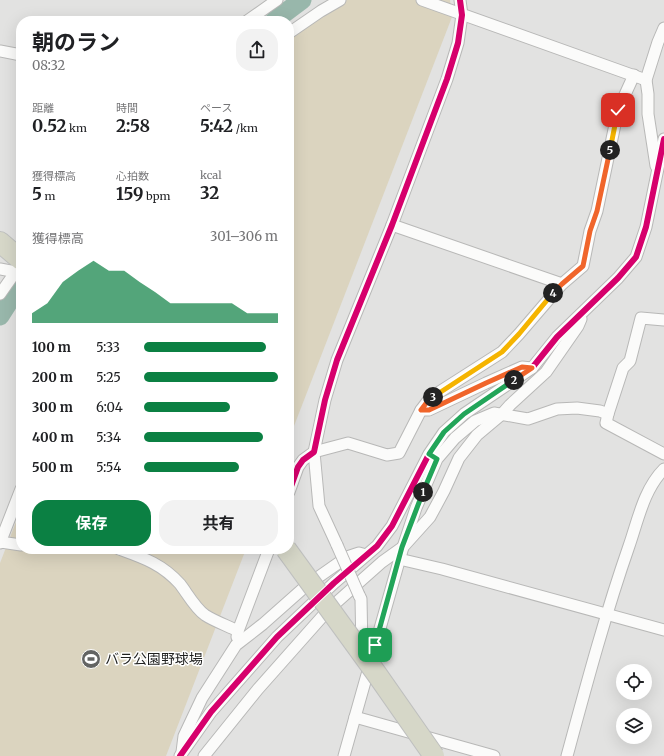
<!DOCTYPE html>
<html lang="ja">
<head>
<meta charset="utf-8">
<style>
	:root { --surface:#fff; --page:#f2f2f2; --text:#202124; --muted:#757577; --accent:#0b8043 }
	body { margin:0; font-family:Merriweather,"Noto Sans JP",serif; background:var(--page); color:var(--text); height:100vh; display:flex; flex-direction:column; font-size:15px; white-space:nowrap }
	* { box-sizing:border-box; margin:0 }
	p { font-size:13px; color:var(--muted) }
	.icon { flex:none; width:22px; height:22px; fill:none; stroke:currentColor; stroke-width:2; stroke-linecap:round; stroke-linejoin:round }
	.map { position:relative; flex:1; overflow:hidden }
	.drawer { position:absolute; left:16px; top:16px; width:278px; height:538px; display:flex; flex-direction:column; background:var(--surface); border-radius:16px; box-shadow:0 4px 16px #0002 }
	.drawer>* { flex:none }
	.tools { position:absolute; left:616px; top:664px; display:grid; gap:8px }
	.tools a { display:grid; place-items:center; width:36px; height:36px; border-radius:50%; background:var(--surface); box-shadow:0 4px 16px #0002; font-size:20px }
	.pin { position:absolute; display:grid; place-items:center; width:34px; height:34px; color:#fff; margin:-17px; border-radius:8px; box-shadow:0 2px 6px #0006 }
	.km { position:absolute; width:20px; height:20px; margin:-10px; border-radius:50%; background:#222; color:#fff; font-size:11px; line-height:20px; text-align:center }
	.round { display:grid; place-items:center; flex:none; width:42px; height:42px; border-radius:16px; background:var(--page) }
	.overview { display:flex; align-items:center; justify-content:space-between; height:68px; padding:0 16px }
	h1 { font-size:22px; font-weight:700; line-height:30px }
	.stats { display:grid; grid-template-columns:repeat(3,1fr); gap:6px; height:68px; padding:4px 16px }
	.stats div { display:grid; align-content:center }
	.stats b { font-size:17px; font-weight:700 }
	.stats small { font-size:11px; font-weight:400 }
	.stats p { font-size:11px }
	.chart { height:112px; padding:8px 16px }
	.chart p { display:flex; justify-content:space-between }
	.chart svg { width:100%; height:72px; margin-top:4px; fill:var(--accent); opacity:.7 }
	.cta { display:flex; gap:8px; margin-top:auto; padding:8px 16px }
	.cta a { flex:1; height:46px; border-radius:16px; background:var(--accent); color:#fff; font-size:16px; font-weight:700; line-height:46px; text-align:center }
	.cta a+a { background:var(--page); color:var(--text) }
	ul { padding:0 16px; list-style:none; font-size:13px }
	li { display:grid; grid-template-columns:64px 48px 1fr; align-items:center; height:30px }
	li i { height:10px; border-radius:5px; background:var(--accent) }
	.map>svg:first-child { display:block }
</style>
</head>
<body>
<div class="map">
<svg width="664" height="756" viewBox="0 0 664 756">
	<rect width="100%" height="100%" fill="#e2e2e1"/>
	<g fill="#dbd4bf">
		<path d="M 347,0 L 450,0 L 452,17 L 289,439 L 289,34 L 295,29 Z"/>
		<path d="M 21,509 L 21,549 L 246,549 L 166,756 L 0,756 L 0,563 Z"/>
	</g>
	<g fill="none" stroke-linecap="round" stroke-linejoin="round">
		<g stroke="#98b7ab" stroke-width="19">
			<path d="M 274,21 L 302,0"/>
			<path d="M 0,316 L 21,283"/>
		</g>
		<g stroke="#b8b8b7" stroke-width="13">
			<g id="street">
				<path d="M 422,0 L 646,80"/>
				<path d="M 247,21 L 277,0"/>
				<path d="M 289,33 L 321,11 L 340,0"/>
				<path d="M 0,51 L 21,55"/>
				<path d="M 656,166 L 648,114 L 648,94 L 646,80 L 658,42 L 664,28"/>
				<path d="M 392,225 L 562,284"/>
				<path d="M 0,269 L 16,272"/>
				<path d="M 0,294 L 21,264"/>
				<path d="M 664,320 L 641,318 L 630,361 L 623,368 L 608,414 L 606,423 L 664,454"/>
				<path d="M 421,410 L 429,410 L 486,383 L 522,367 L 532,368"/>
				<path d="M 289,492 L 298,467 L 303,460 L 314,452 L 325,400 L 337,360 L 392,225 L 447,79 L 458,43 L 462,15 L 460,0"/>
				<path d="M 0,542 L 21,545"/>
				<path d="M 0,543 L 21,489"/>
				<path d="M 337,545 L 319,506 L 314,452 L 348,443 L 387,455 L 399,453 L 421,410 L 430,398 L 502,352 L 519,334 L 562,284 L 583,266 L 590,231 L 597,211 L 618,110 L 634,75"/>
				<path d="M 119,549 C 144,558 162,564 180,584 C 187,593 195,608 205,615 C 214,621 228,626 238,631"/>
				<path d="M 399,559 L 442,569 L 664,630"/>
				<path d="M 359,595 L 361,599 L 362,650"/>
				<path d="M 237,637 L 238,631 L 269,549"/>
				<path d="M 355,717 L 494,756"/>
				<path d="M 182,752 L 184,736 L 202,698 L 236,645 L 263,624 L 307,585 L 347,557 L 359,553 L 366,555"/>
				<path d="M 180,756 L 211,712 L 277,637 L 334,583 L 377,546 L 392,526 L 429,454 L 444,432 L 464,414 L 532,368 L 557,337 L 618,278 L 636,257 L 646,227 L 664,139"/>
				<path d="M 204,756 L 258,689 L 329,609 L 382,562 L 403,547 L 430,517 L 444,491 L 459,458 L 477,435 L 502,414 L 510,405 L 546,372 L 578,326 L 581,319"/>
				<path d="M 344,756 L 403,547 L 416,508 L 437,459 L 455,438 L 475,421 L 494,413 L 528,419 L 557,409 L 577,408 L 600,411 L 608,414"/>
				<path d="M 567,756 C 586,686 605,615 629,546 C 638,520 644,489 664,469"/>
			</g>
		</g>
		<g stroke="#bfc0bf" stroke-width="22">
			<path id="highway" d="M 0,242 L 21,260"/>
		</g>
		<use href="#street" stroke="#fbfbfa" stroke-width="11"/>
		<use href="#highway" stroke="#d6d7c8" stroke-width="20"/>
		<g stroke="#b8b8b7" stroke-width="13" stroke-linecap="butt">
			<path id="street-bridge" d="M 337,545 L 359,595"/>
		</g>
		<g stroke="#bfc0bf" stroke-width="22" stroke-linecap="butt">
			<path id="highway-bridge" d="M 286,549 L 376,673 L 434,756"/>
		</g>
		<use href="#street-bridge" stroke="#fbfbfa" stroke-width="11"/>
		<use href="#highway-bridge" stroke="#d6d7c8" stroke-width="20"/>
		<g stroke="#fff" stroke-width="8">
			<g id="cycleway">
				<path d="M 289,492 L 298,467 L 303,460 L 314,452 L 325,400 L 337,360 L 392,225 L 447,79 L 458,43 L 462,15 L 460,0"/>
				<path d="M 180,756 L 211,712 L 277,637 L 334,583 L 377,546 L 392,526 L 429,454 L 444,432 L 464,414 L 532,368 L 557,337 L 618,278 L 636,257 L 646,227 L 664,139"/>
			</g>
		</g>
		<use href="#cycleway" stroke="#d6006c" stroke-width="6"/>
	</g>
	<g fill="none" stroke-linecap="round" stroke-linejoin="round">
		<g stroke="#fff" stroke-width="8">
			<path id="split-1" d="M 375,645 L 402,547 L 423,492"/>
		</g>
		<g stroke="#fff" stroke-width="8">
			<path id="split-2" d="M 423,492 L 437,459 L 429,454 L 444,432 L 464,414 L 514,380"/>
		</g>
		<g stroke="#fff" stroke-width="8">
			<path id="split-3" d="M 433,397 L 430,398 L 421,410 L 429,410 L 486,383 L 522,367 L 532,368 L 514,380"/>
		</g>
		<g stroke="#fff" stroke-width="8">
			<path id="split-4" d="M 433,397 L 502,352 L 519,334 L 553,293"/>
		</g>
		<g stroke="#fff" stroke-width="8">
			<path id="split-5" d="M 553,293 L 562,284 L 583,266 L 590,231 L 597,211 L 610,150"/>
		</g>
		<g stroke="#fff" stroke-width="8">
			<path id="split-6" d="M 610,150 L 618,110"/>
		</g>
		<use href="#split-1" stroke="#22a559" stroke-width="5"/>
		<use href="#split-2" stroke="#22a559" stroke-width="5"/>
		<use href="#split-3" stroke="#f0652b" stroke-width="5"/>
		<use href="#split-4" stroke="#f5b400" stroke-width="5"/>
		<use href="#split-5" stroke="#f0652b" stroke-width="5"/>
		<use href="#split-6" stroke="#f5b400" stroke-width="5"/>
	</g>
	<defs>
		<g id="stadium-disc" transform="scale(1)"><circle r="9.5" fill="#636463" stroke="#fff"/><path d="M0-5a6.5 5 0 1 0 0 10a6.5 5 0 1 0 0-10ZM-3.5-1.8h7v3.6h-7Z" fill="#fff"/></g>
	</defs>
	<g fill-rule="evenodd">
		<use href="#stadium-disc" x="91" y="659"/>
	</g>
	<g text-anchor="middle" stroke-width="3" stroke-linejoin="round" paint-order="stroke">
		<g font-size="14" fill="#1f201f" stroke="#fff" text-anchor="start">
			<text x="105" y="664">バラ公園野球場</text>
		</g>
	</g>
</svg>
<div class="tools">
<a><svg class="icon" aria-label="locate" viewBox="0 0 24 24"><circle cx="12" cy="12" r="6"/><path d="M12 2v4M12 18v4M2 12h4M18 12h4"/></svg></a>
<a><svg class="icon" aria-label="layers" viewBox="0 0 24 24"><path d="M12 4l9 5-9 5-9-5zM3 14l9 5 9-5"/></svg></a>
</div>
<div class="pin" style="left:375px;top:645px;background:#1e9e55"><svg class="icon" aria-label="arrive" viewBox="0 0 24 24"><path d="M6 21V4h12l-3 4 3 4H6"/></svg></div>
<div class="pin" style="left:618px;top:110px;background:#d93025"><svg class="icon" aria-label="check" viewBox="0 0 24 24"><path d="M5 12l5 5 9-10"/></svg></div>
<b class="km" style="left:423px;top:492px">1</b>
<b class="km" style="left:514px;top:380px">2</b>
<b class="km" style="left:433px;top:397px">3</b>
<b class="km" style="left:553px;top:293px">4</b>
<b class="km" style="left:610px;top:150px">5</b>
<section class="drawer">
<div class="overview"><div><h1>朝のラン</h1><p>08:32</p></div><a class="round"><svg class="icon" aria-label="share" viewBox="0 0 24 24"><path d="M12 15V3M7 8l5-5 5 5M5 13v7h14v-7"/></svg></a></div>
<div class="stats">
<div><p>距離</p><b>0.52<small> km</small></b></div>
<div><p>時間</p><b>2:58</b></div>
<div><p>ペース</p><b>5:42<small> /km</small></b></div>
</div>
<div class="stats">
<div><p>獲得標高</p><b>5<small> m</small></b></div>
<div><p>心拍数</p><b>159<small> bpm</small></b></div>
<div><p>kcal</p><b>32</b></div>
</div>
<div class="chart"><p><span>獲得標高</span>301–306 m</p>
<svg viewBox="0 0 160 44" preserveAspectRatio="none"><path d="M0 44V38L10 32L20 19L30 12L40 6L50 12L60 12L70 19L80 25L90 32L100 32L110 32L120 32L130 32L140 38L150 38L160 38V44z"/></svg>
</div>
<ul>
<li><b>100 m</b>5:33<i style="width:91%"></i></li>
<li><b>200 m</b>5:25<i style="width:100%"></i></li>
<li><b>300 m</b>6:04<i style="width:64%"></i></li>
<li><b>400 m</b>5:34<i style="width:89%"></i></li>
<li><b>500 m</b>5:54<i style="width:71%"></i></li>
</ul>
<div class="cta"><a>保存</a><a>共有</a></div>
</section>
</div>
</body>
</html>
